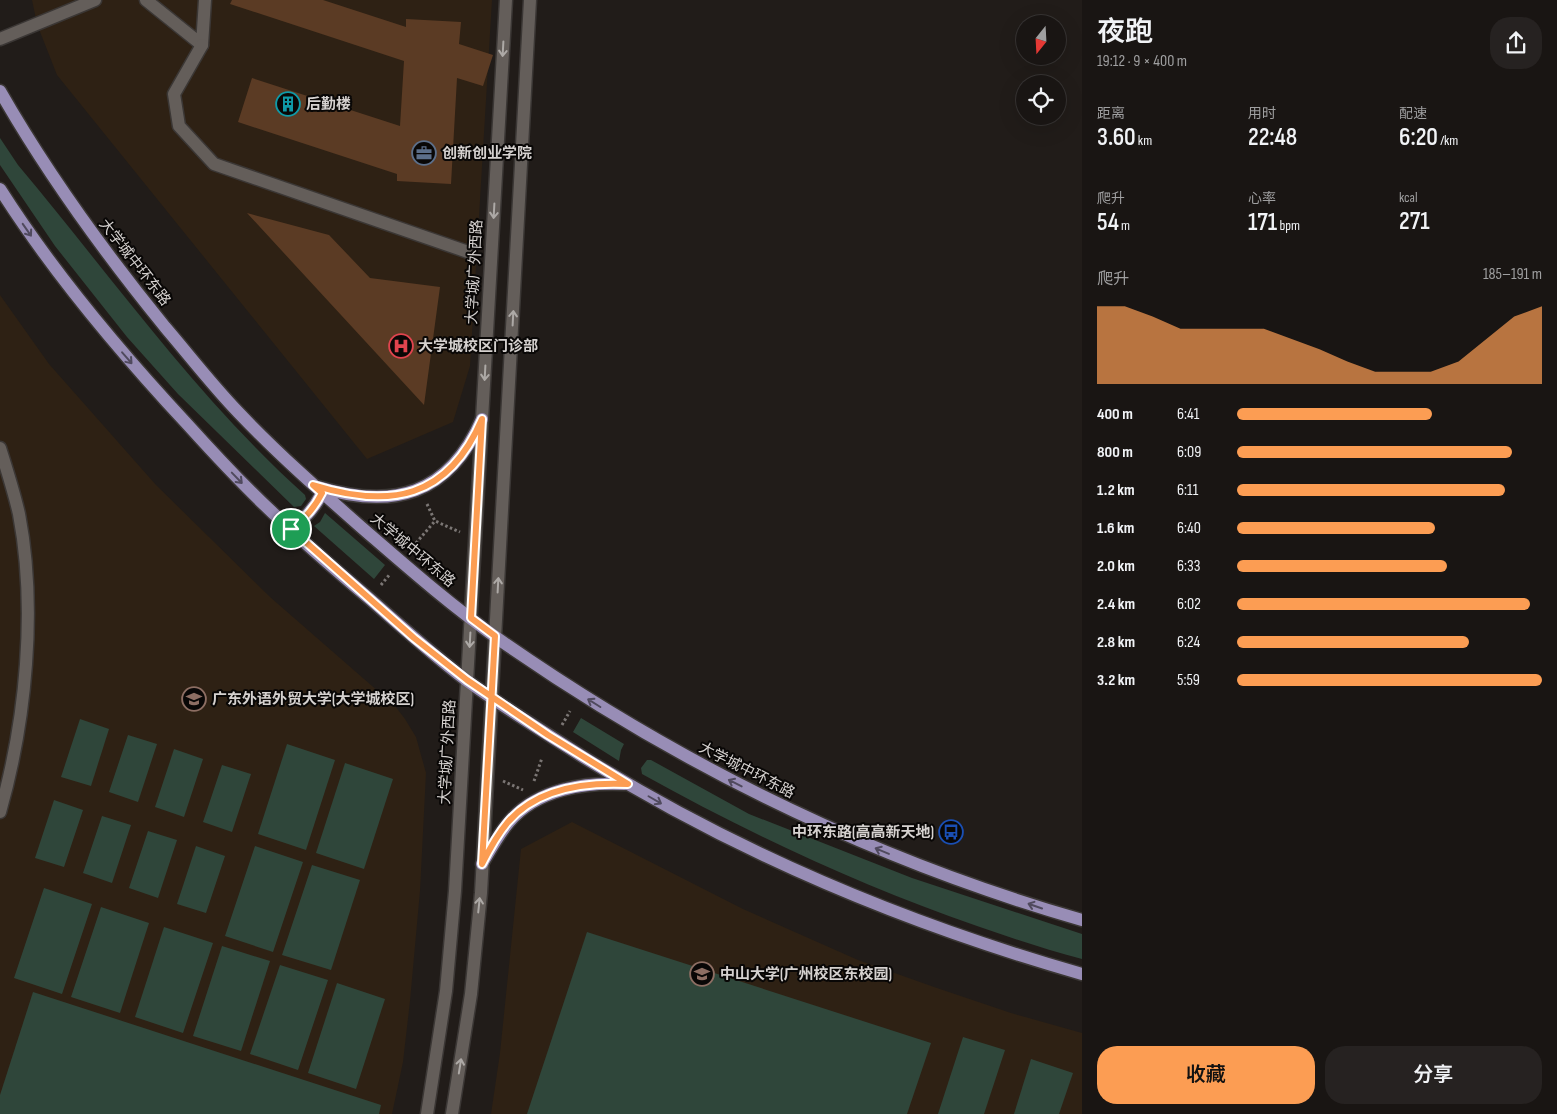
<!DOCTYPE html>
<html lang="zh">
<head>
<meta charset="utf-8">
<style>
	:root { --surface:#191513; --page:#262221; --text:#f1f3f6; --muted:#9f9fa0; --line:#373433; --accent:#fc9d53 }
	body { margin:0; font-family:"Sofia Sans Condensed","Noto Sans SC",sans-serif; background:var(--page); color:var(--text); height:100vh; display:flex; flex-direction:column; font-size:19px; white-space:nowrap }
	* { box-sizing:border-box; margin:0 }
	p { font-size:16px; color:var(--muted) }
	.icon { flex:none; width:28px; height:28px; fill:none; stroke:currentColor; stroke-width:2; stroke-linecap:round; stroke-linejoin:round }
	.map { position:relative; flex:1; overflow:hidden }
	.panel { display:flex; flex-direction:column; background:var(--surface); width:475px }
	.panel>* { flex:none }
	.needle { width:32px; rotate:198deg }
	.buttons { position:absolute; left:1016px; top:15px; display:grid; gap:10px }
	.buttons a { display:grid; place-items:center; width:50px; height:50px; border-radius:50%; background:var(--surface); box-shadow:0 5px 20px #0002,0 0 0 1px var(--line); font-size:25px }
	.pin { position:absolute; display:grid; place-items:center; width:42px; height:42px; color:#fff; margin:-21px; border:2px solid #fff; border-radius:50%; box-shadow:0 1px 5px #0007 }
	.round { display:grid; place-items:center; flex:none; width:52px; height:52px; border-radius:20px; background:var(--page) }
	.headline { display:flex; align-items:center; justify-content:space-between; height:85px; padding:0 15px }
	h1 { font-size:28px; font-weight:600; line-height:38px }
	.stats { display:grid; grid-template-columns:repeat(3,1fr); gap:8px; height:85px; padding:5px 15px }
	.stats div { display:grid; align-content:center }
	.stats b { font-size:25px; font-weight:600 }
	.stats small { font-size:14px; font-weight:400 }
	.stats p { font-size:14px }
	.chart { height:140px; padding:10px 15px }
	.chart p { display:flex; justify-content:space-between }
	.chart svg { width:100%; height:90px; margin-top:5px; fill:var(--accent); opacity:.7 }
	.primary-button { display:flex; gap:10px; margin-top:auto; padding:10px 15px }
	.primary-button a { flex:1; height:58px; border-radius:20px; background:var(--accent); color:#111; font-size:20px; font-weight:600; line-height:58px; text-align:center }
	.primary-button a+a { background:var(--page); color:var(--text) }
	ul { padding:0 15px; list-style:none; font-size:16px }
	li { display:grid; grid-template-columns:80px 60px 1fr; align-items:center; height:38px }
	li i { height:12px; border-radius:6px; background:var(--accent) }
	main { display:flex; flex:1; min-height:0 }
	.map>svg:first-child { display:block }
</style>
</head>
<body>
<main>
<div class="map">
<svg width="1082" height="1114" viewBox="0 0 1082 1114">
	<rect width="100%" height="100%" fill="#211c19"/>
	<g fill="#2e2114">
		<path d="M 32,0 L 492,0 L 470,366 L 453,422 L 367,459 L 57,75 L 37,24 Z"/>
		<path d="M 0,295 L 49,364 L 156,485 L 270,597 L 395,706 L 405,719 L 416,737 L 426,773 L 420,891 L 410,1001 L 403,1062 L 392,1114 L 0,1114 Z"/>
		<path d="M 572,822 L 743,909 L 858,960 L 934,987 L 1011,1013 L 1082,1033 L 1082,1114 L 491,1114 L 500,1053 L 521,849 Z"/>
	</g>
	<g fill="#2f463a">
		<path d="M 0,138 L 18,165 C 112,277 196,397 305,495 L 306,499 L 301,506 L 294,507 L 178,394 L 127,337 L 55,246 L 0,165 Z"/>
		<path d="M 325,513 L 385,565 L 374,579 L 314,526 L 320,522 Z"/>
		<path d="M 581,718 L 624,744 L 621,750 L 619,761 L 573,732 Z"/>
		<path d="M 80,719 L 109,729 L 91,786 L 61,777 Z"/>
		<path d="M 128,735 L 157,744 L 138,802 L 109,792 Z"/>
		<path d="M 287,744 L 335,760 L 306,850 L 258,834 Z"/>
		<path d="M 174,749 L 203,759 L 184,817 L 155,807 Z"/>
		<path d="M 647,760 L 651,760 L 749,814 L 912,878 L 1082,934 L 1082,959 C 1047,950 1012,938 977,926 C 861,886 750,834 642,774 L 641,768 Z"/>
		<path d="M 345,763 L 393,779 L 364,869 L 316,853 Z"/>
		<path d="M 222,765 L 251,774 L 232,832 L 203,822 Z"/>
		<path d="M 54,800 L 83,810 L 64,867 L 35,858 Z"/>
		<path d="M 102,816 L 131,825 L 112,883 L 83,873 Z"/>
		<path d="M 148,831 L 177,840 L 158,898 L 129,888 Z"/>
		<path d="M 196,846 L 225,856 L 206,913 L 177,904 Z"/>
		<path d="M 255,846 L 303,862 L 273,952 L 225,936 Z"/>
		<path d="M 312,865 L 360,880 L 331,970 L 282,955 Z"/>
		<path d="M 44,888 L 92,904 L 62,994 L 14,978 Z"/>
		<path d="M 101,907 L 149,923 L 120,1013 L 71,997 Z"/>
		<path d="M 164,927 L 213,943 L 183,1033 L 135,1017 Z"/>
		<path d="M 587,932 L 931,1043 L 907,1114 L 527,1114 Z"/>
		<path d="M 222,946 L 270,961 L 241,1051 L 193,1036 Z"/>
		<path d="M 280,965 L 328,980 L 298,1070 L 250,1054 Z"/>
		<path d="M 337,983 L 385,999 L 356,1089 L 308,1073 Z"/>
		<path d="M 33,992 L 381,1105 L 379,1114 L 0,1114 L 0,1095 Z"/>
		<path d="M 963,1037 L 1005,1050 L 984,1114 L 938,1114 Z"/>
		<path d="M 1031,1059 L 1073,1073 L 1059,1114 L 1014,1114 Z"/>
	</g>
	<g fill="#5b3b24">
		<path d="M 232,0 L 323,0 L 406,27 L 406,19 L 461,22 L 459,44 L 493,55 L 483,86 L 457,78 L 451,184 L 397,181 L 397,174 L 238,122 L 252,78 L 400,126 L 404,61 L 230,4 Z"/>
		<path d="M 247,213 L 329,235 L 370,278 L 440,287 L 424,405 Z"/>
	</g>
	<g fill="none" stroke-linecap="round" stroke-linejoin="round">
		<g stroke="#3b3735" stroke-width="15">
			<g id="lane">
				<path d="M 146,0 L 202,45 L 205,0"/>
				<path d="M 0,39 L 95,0"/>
				<path d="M 202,45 L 174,94 L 179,126 L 214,164 L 468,252"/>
				<path d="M 0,448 C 7,470 14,492 19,514 C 37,608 26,721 0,812"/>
			</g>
		</g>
		<g stroke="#3b3735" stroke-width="15">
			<g id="secondary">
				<path d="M 427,1114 L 446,991 L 455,891 L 506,0"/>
				<path d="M 452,1114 L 471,994 L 481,893 L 530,0"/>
			</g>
		</g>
		<g stroke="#3b3735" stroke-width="15">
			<g id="primary">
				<path d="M 0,91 C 48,175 104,252 165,327 C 189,355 212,385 238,412 C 277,453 319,490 361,527 C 405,565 449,604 497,638 C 677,764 870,859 1082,920"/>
				<path d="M 0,189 C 54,274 119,351 188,425 C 216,456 244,486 274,514 C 305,544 338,572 371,600 C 402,627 433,655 466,680 C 499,704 534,726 569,748 C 729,850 900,922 1082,974"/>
				<path d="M 318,487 C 393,510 449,495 482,419"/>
				<path d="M 291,529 C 305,519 314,509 322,493"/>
				<path d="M 482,864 C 490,850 498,835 509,822 C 537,789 585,782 625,784"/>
			</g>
		</g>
		<g stroke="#7b7674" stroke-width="3" stroke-dasharray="2.5 2.5" stroke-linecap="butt">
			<path d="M 427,504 L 435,521 L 460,532"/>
			<path d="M 416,543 L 435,521"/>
			<path d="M 381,585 L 390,574"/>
			<path d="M 562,725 L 570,711"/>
			<path d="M 503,781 L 523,790"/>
			<path d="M 534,781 L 542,758"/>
		</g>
		<use href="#lane" stroke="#645e5a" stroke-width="12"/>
		<use href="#secondary" stroke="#645e5a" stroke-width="12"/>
		<use href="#primary" stroke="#988db6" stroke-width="12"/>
	</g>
	<defs><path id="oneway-shaft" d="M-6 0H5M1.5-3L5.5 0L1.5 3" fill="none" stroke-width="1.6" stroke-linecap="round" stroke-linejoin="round" transform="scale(1.25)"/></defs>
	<g stroke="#ada9a6">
		<use href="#oneway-shaft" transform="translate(503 49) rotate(93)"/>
		<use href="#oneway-shaft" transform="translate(494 211) rotate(93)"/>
		<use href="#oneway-shaft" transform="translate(513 318) rotate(-87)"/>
		<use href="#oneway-shaft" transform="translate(485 373) rotate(93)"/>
		<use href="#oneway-shaft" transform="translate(498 585) rotate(-87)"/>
		<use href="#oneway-shaft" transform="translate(470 640) rotate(93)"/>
		<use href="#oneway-shaft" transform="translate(479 905) rotate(-84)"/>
		<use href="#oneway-shaft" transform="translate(460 1066) rotate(-81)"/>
	</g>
	<g stroke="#504a5e">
		<use href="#oneway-shaft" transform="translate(27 230) rotate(55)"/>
		<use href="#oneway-shaft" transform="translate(127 358) rotate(49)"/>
		<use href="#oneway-shaft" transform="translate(237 478) rotate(46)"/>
		<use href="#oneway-shaft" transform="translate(594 703) rotate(-148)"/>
		<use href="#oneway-shaft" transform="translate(735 783) rotate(-153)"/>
		<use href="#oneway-shaft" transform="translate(655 800) rotate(30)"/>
		<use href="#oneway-shaft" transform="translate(882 851) rotate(-157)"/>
		<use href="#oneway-shaft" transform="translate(1035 906) rotate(-161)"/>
	</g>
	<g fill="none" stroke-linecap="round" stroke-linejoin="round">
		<g stroke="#fff" stroke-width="10">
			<path id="route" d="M 291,529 L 414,638 L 467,680 L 548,735 L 628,784 C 586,782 537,788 508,822 C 497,835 489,850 482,864 C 486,788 491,712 495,636 L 471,618 L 482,419 C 448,499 390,509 313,485 L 322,493 C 314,509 305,519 291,529"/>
		</g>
		<use href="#route" stroke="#fc9d53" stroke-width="6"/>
	</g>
	<defs>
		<g id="building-ring" transform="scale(1.25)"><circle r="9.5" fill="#090706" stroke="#0f9aa8" stroke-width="1.5"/><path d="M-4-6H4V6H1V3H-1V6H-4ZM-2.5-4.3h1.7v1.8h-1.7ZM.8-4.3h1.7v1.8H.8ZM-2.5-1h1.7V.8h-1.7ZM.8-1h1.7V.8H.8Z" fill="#0f9aa8"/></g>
		<g id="office-ring" transform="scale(1.25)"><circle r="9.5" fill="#090706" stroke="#5c6f8a" stroke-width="1.5"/><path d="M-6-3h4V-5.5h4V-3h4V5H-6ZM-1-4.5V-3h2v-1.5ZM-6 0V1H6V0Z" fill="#5c6f8a"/></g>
		<g id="hospital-ring" transform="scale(1.25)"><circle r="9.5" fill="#090706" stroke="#e0444e" stroke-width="1.5"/><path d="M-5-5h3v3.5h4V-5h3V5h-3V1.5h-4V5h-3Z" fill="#e0444e"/></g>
		<g id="university-ring" transform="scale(1.25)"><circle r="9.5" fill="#090706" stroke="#8d6e63" stroke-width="1.5"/><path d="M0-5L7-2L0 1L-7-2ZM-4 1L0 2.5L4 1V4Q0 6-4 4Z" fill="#8d6e63"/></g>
		<g id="bus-ring" transform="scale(1.25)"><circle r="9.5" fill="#090706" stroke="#1a4fb4" stroke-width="1.5"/><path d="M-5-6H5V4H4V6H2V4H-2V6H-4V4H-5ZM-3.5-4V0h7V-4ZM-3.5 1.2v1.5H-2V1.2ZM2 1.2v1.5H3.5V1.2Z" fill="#1a4fb4"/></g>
	</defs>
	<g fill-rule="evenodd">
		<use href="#building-ring" x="288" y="104"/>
		<use href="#office-ring" x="424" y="153"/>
		<use href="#hospital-ring" x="401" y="346"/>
		<use href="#university-ring" x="194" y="699"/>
		<use href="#bus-ring" x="951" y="832"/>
		<use href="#university-ring" x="702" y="974"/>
	</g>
	<g text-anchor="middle" stroke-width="4" stroke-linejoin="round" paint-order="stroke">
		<g font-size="15" font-weight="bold" fill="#d5d1cf" stroke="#090706" text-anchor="start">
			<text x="306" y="109">后勤楼</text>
			<text x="442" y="158">创新创业学院</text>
			<text x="418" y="351">大学城校区门诊部</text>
			<text x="212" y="704">广东外语外贸大学(大学城校区)</text>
			<text x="934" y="837" text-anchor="end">中环东路(高高新天地)</text>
			<text x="720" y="979">中山大学(广州校区东校园)</text>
		</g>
		<g font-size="15" fill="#d5d1cf" stroke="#090706">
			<text transform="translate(135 262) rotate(52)" y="5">大学城中环东路</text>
			<text transform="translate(474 272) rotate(-87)" y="5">大学城广外西路</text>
			<text transform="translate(413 550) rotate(40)" y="5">大学城中环东路</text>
			<text transform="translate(447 752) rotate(-87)" y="5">大学城广外西路</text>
			<text transform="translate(747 770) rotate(27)" y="5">大学城中环东路</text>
		</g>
	</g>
</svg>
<div class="buttons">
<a><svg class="needle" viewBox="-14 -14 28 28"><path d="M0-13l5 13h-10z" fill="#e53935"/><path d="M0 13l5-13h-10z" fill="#9f9fa0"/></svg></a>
<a><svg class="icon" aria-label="locate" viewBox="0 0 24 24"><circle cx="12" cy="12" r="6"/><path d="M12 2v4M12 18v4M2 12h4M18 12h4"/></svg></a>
</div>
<div class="pin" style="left:291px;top:529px;background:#1e9e55"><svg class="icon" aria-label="arrive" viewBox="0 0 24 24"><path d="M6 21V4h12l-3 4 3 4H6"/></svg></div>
</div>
<section class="panel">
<div class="headline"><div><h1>夜跑</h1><p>19:12 · 9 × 400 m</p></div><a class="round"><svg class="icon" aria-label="share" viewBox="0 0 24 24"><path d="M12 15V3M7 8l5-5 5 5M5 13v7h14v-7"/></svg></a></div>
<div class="stats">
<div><p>距离</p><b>3.60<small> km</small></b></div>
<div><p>用时</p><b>22:48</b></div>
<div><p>配速</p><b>6:20<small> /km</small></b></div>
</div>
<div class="stats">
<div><p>爬升</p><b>54<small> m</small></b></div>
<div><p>心率</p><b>171<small> bpm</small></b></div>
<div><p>kcal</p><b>271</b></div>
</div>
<div class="chart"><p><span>爬升</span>185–191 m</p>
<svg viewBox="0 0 160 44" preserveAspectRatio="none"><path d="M0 44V6L10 6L20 11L30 17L40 17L50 17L60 17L70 22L80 27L90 33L100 38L110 38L120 38L130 33L140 22L150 11L160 6V44z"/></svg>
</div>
<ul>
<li><b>400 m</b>6:41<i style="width:64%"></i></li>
<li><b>800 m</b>6:09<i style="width:90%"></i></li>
<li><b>1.2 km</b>6:11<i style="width:88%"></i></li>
<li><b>1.6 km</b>6:40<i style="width:65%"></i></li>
<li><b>2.0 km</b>6:33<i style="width:69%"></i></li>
<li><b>2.4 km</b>6:02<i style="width:96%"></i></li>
<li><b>2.8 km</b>6:24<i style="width:76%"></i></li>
<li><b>3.2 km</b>5:59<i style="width:100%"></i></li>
</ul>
<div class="primary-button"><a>收藏</a><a>分享</a></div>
</section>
</main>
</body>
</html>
